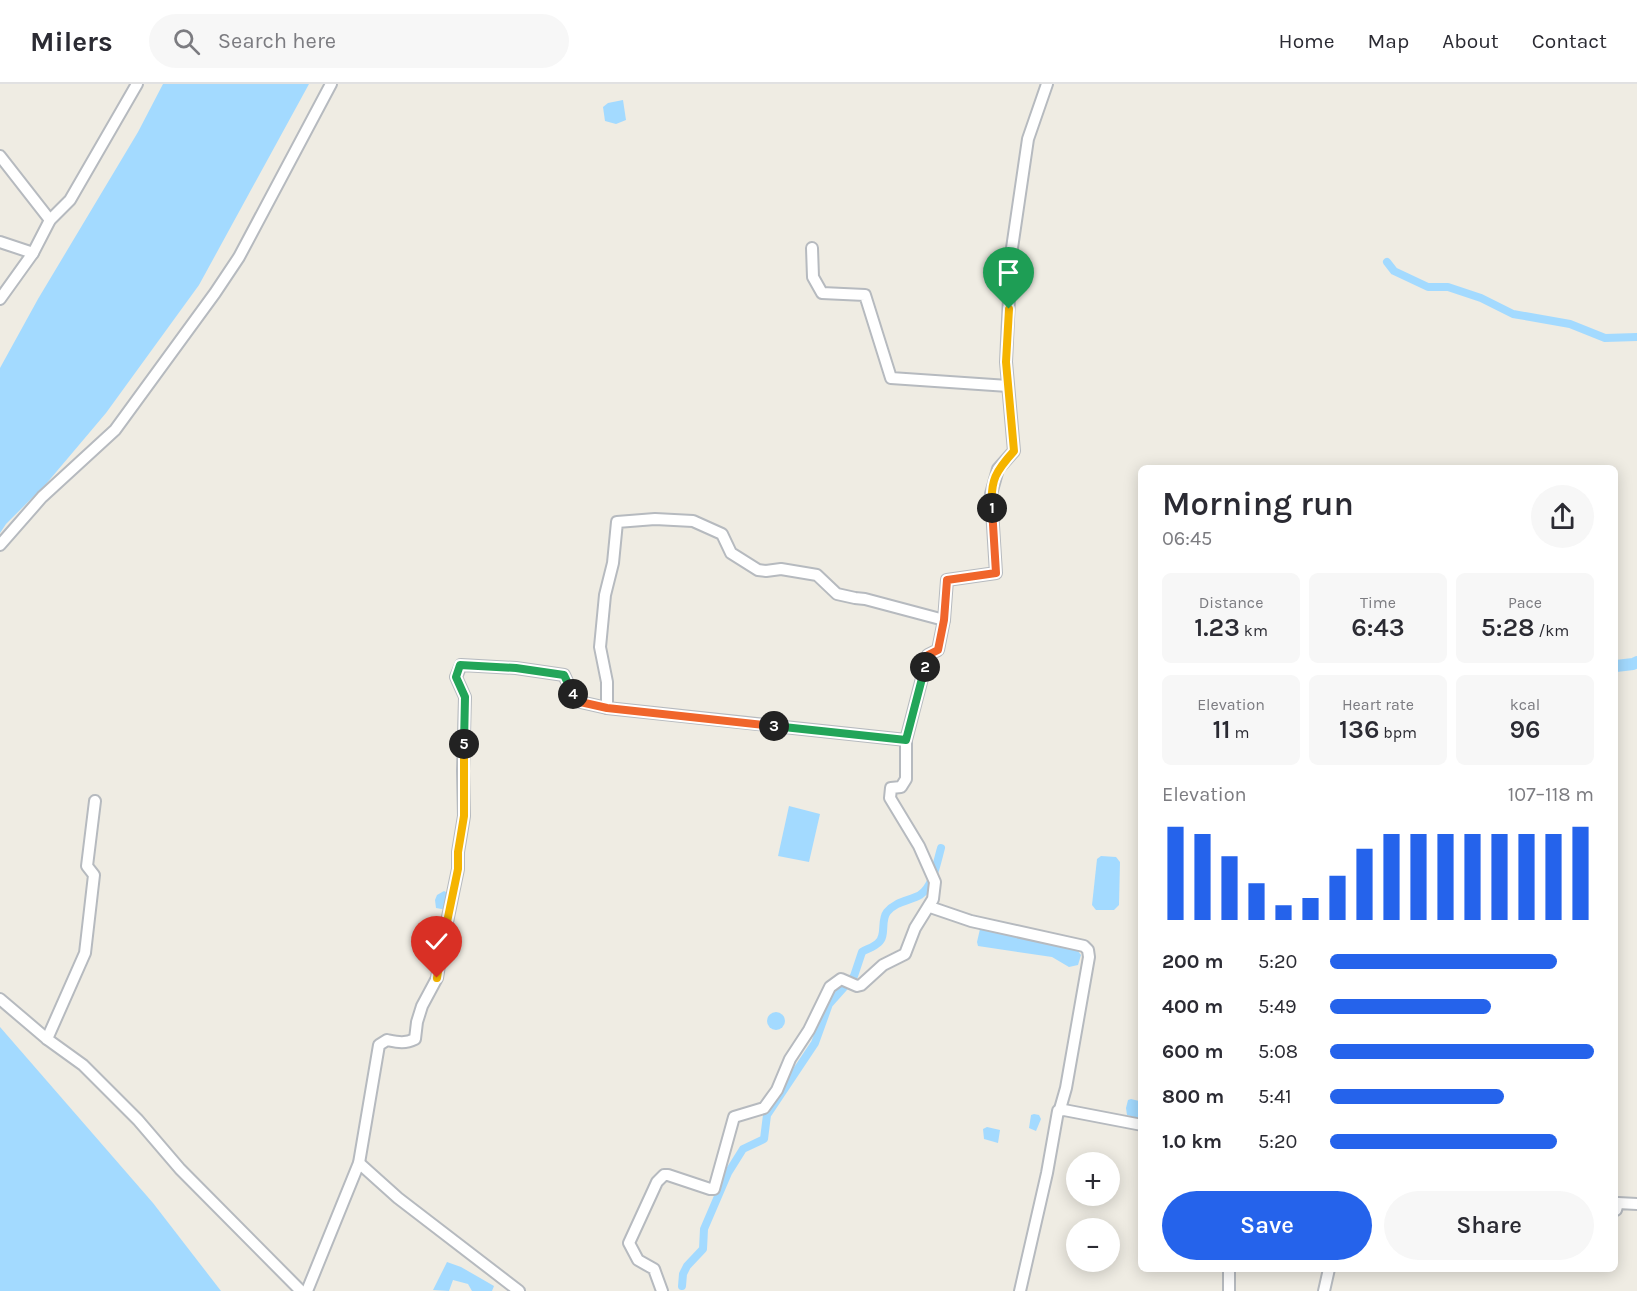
<!DOCTYPE html>
<html lang="en">
<head>
<meta charset="utf-8">
<style>
	:root { --surface:#fff; --page:#f7f7f7; --text:#2b2b33; --muted:#7c7c81; --line:#e1e1e2; --accent:#2563eb }
	body { margin:0; font-family:Karla,sans-serif; background:var(--page); color:var(--text); height:100vh; display:flex; flex-direction:column; font-size:22px; white-space:nowrap }
	* { box-sizing:border-box; margin:0 }
	p { font-size:20px; color:var(--muted) }
	.icon { flex:none; width:33px; height:33px; fill:none; stroke:currentColor; stroke-width:2; stroke-linecap:round; stroke-linejoin:round }
	.map { position:relative; flex:1; overflow:hidden }
	.panel { position:absolute; left:1138px; top:381px; width:480px; height:807px; display:flex; flex-direction:column; background:var(--surface); border-radius:9px; box-shadow:0 3px 15px #0003 }
	.panel>* { flex:none }
	.controls { position:absolute; left:1066px; top:1068px; display:grid; gap:12px }
	.controls a { display:grid; place-items:center; width:54px; height:54px; border-radius:50%; background:var(--surface); box-shadow:0 3px 15px #0003; font-size:30px }
	.pin { position:absolute; display:grid; place-items:center; width:51px; height:51px; color:#fff; margin:-62px -26px; border-radius:50% 50% 50% 0; rotate:-45deg; box-shadow:0 0 6px #0007 }
	.pin .icon { rotate:45deg }
	.km { position:absolute; width:30px; height:30px; margin:-15px; border-radius:50%; background:#222; color:#fff; font-size:16px; line-height:30px; text-align:center }
	.round { display:grid; place-items:center; flex:none; width:63px; height:63px; border-radius:32px; background:var(--page) }
	.headline { display:flex; align-items:center; justify-content:space-between; height:102px; padding:0 24px }
	h1 { font-size:33px; font-weight:600; line-height:45px }
	.metrics { display:grid; grid-template-columns:repeat(3,1fr); gap:9px; height:102px; padding:6px 24px }
	.metrics div { display:grid; align-content:center; border-radius:9px; background:var(--page); text-align:center }
	.metrics b { font-size:26px; font-weight:600 }
	.metrics small { font-size:16px; font-weight:400 }
	.metrics p { font-size:16px }
	.chart { height:168px; padding:12px 24px }
	.chart p { display:flex; justify-content:space-between }
	.chart svg { width:100%; height:108px; margin-top:6px; stroke:var(--accent); stroke-width:6 }
	.button { display:flex; gap:12px; margin-top:auto; padding:12px 24px }
	.button a { flex:1; height:69px; border-radius:36px; background:var(--accent); color:#fff; font-size:24px; font-weight:600; line-height:69px; text-align:center }
	.button a+a { background:var(--page); color:var(--text) }
	ul { padding:0 24px; list-style:none; font-size:20px }
	li { display:grid; grid-template-columns:96px 72px 1fr; align-items:center; height:45px }
	li i { height:15px; border-radius:8px; background:var(--accent) }
	header { display:flex; align-items:center; gap:36px; box-sizing:border-box; height:84px; padding:0 30px; background:var(--surface); border-bottom:2px solid var(--line) }
	header strong { font-size:28px }
	nav { display:flex; gap:33px; margin-inline-start:auto; font-size:21px }
	.search { width:420px; height:54px; background:var(--page); display:flex; align-items:center; gap:15px; box-sizing:border-box; padding:0 21px; border-radius:33px; color:var(--muted); font-size:22px }
	.map>svg:first-child { display:block }
</style>
</head>
<body>
<header>
<strong>Milers</strong>
<div class="search"><svg class="icon" aria-label="search" viewBox="0 0 24 24"><circle cx="10" cy="10" r="6"/><path d="M15 15l6 6"/></svg>Search here</div>
<nav><a>Home</a><a>Map</a><a>About</a><a>Contact</a></nav>
</header>
<div class="map">
<svg width="1637" height="1207" viewBox="0 0 1637 1207">
	<rect width="100%" height="100%" fill="#efece3"/>
	<g fill="#a3daff">
		<path d="M 163,0 L 309,0 L 199,201 L 106,329 L 46,400 L 6,440 L 0,449 L 0,284 L 38,215 L 138,48 Z"/>
		<path d="M 623,16 L 626,36 L 616,40 L 605,37 L 603,23 L 608,19 Z"/>
		<path d="M 789,722 L 820,730 L 809,778 L 778,772 Z"/>
		<path d="M 1101,772 L 1116,773 L 1120,778 L 1119,821 L 1114,826 L 1096,826 L 1092,821 L 1097,775 Z"/>
		<path d="M 444,807 L 448,809 L 447,826 L 436,824 L 435,816 L 437,811 Z"/>
		<path d="M 987,844 L 1078,867 L 1081,871 L 1078,881 L 1069,883 L 1052,873 L 978,862 L 977,858 L 980,845 Z"/>
		<circle cx="776" cy="937" r="9"/>
		<path d="M 0,943 L 153,1119 L 221,1207 L 0,1207 Z"/>
		<path d="M 1131,1015 L 1139,1017 L 1140,1019 L 1138,1034 L 1127,1031 L 1126,1024 L 1128,1016 Z"/>
		<path d="M 1034,1030 L 1039,1031 L 1041,1035 L 1036,1047 L 1029,1044 L 1031,1031 Z"/>
		<path d="M 987,1043 L 1000,1046 L 998,1059 L 984,1055 L 983,1045 Z"/>
		<path d="M 447,1178 L 461,1183 L 494,1202 L 492,1207 L 472,1207 L 468,1200 L 453,1196 L 449,1207 L 433,1206 Z"/>
	</g>
	<g fill="none" stroke-linecap="round" stroke-linejoin="round">
		<g stroke="#a3daff" stroke-width="8">
			<path d="M 1387,178 L 1394,187 L 1428,203 L 1448,203 L 1481,214 L 1513,230 L 1570,240 L 1605,254 L 1637,253"/>
			<path d="M 682,1202 L 683,1190 L 687,1182 L 703,1165 L 704,1145 L 728,1089 L 743,1065 L 764,1055 L 767,1031 L 815,959 L 829,920 L 854,892 L 862,868 C 867,865 874,863 878,859 C 887,852 880,837 887,828 C 896,817 909,817 920,811 C 933,803 937,778 941,764"/>
		</g>
		<path stroke="#a3daff" stroke-width="12" d="M 1616,582 L 1633,580 L 1637,578"/>
		<g stroke="#b6babf" stroke-width="14">
			<g id="minor">
				<path d="M 0,72 L 50,136"/>
				<path d="M 0,158 L 33,169"/>
				<path d="M 812,164 L 813,193 L 822,209 L 865,211 L 891,294 L 1008,302"/>
				<path d="M 0,215 L 33,169 L 50,136 L 70,116 L 137,0"/>
				<path d="M 0,461 L 42,413 L 115,346 L 215,209 L 239,173 L 331,0"/>
				<path d="M 944,536 L 947,496 L 996,489 L 991,410 L 998,385 L 1014,367 L 1006,278 L 1011,171 L 1028,55 L 1047,0"/>
				<path d="M 607,624 L 607,598 L 600,563 L 605,511 L 613,479 L 617,438 L 655,435 L 693,437 L 722,450 L 731,469 L 758,486 L 766,487 L 781,485 L 817,491 L 837,510 L 855,514 L 865,515 L 944,536 L 938,566 L 928,571 L 906,656 L 906,695 L 901,703 L 891,704 L 890,714 L 919,762 L 935,798 L 933,815 L 915,844 L 905,870 L 883,881 L 861,901 L 857,902 L 841,895 L 830,903 L 809,946 L 790,975 L 777,1006 L 764,1024 L 734,1033 L 714,1105 L 710,1105 L 668,1091 L 664,1091 L 657,1098 L 629,1159 L 638,1176 L 654,1185 L 662,1207"/>
				<path d="M 930,823 L 971,837 L 1084,862 L 1088,866 L 1089,873 L 1066,1004 L 1060,1025"/>
				<path d="M 0,915 L 47,955 L 83,981 L 138,1036 L 180,1085 L 301,1207"/>
				<path d="M 47,955 L 85,869 L 94,791 L 87,782 L 95,717"/>
				<path d="M 359,1079 L 398,1114 L 519,1207"/>
				<path d="M 1616,1126 L 1618,1119 L 1637,1120"/>
				<path d="M 307,1207 L 359,1079 L 379,961 L 387,956 C 397,958 405,960 415,955 L 417,938 L 422,922 L 437,894 L 442,862 L 458,785 L 458,768 L 464,732 L 463,687 L 465,613 L 456,593 L 461,581 L 516,584 L 564,591 L 576,617 L 607,624 L 906,656"/>
				<path d="M 1020,1207 L 1047,1089 L 1058,1027 L 1064,1026 L 1142,1041"/>
				<path d="M 1229,1207 L 1229,1185"/>
				<path d="M 1324,1207 L 1329,1185"/>
			</g>
		</g>
		<use href="#minor" stroke="#fff" stroke-width="10"/>
	</g>
	<g fill="none" stroke-linecap="round" stroke-linejoin="round">
		<g stroke="#fff" stroke-width="12">
			<path id="split-1" d="M 992,424 C 990,396 996,387 1014,367 L 1006,278 L 1009,225"/>
		</g>
		<g stroke="#fff" stroke-width="12">
			<path id="split-2" d="M 925,583 L 928,571 L 938,566 L 944,536 L 947,496 L 996,489 L 992,424"/>
		</g>
		<g stroke="#fff" stroke-width="12">
			<path id="split-3" d="M 774,642 L 906,656 L 925,583"/>
		</g>
		<g stroke="#fff" stroke-width="12">
			<path id="split-4" d="M 573,610 L 576,617 L 607,624 L 774,642"/>
		</g>
		<g stroke="#fff" stroke-width="12">
			<path id="split-5" d="M 464,660 L 465,613 L 456,593 L 460,581 L 516,584 L 564,591 L 573,610"/>
		</g>
		<g stroke="#fff" stroke-width="12">
			<path id="split-6" d="M 437,894 L 442,862 L 458,785 L 458,768 L 464,732 L 464,660"/>
		</g>
		<use href="#split-1" stroke="#f5b400" stroke-width="8"/>
		<use href="#split-2" stroke="#f0652b" stroke-width="8"/>
		<use href="#split-3" stroke="#22a559" stroke-width="8"/>
		<use href="#split-4" stroke="#f0652b" stroke-width="8"/>
		<use href="#split-5" stroke="#22a559" stroke-width="8"/>
		<use href="#split-6" stroke="#f5b400" stroke-width="8"/>
	</g>
</svg>
<div class="controls">
<a>+</a>
<a>−</a>
</div>
<div class="pin" style="left:1009px;top:225px;background:#1e9e55"><svg class="icon" aria-label="arrive" viewBox="0 0 24 24"><path d="M6 21V4h12l-3 4 3 4H6"/></svg></div>
<div class="pin" style="left:437px;top:894px;background:#d93025"><svg class="icon" aria-label="check" viewBox="0 0 24 24"><path d="M5 12l5 5 9-10"/></svg></div>
<b class="km" style="left:992px;top:424px">1</b>
<b class="km" style="left:925px;top:583px">2</b>
<b class="km" style="left:774px;top:642px">3</b>
<b class="km" style="left:573px;top:610px">4</b>
<b class="km" style="left:464px;top:660px">5</b>
<section class="panel">
<div class="headline"><div><h1>Morning run</h1><p>06:45</p></div><a class="round"><svg class="icon" aria-label="share" viewBox="0 0 24 24"><path d="M12 15V3M7 8l5-5 5 5M5 13v7h14v-7"/></svg></a></div>
<div class="metrics">
<div><p>Distance</p><b>1.23<small> km</small></b></div>
<div><p>Time</p><b>6:43</b></div>
<div><p>Pace</p><b>5:28<small> /km</small></b></div>
</div>
<div class="metrics">
<div><p>Elevation</p><b>11<small> m</small></b></div>
<div><p>Heart rate</p><b>136<small> bpm</small></b></div>
<div><p>kcal</p><b>96</b></div>
</div>
<div class="chart"><p><span>Elevation</span>107–118 m</p>
<svg viewBox="0 0 160 44" preserveAspectRatio="none"><path d="M5 44V6M15 44V9M25 44V18M35 44V29M45 44V38M55 44V35M65 44V26M75 44V15M85 44V9M95 44V9M105 44V9M115 44V9M125 44V9M135 44V9M145 44V9M155 44V6"/></svg>
</div>
<ul>
<li><b>200 m</b>5:20<i style="width:86%"></i></li>
<li><b>400 m</b>5:49<i style="width:61%"></i></li>
<li><b>600 m</b>5:08<i style="width:100%"></i></li>
<li><b>800 m</b>5:41<i style="width:66%"></i></li>
<li><b>1.0 km</b>5:20<i style="width:86%"></i></li>
</ul>
<div class="button"><a>Save</a><a>Share</a></div>
</section>
</div>
</body>
</html>
